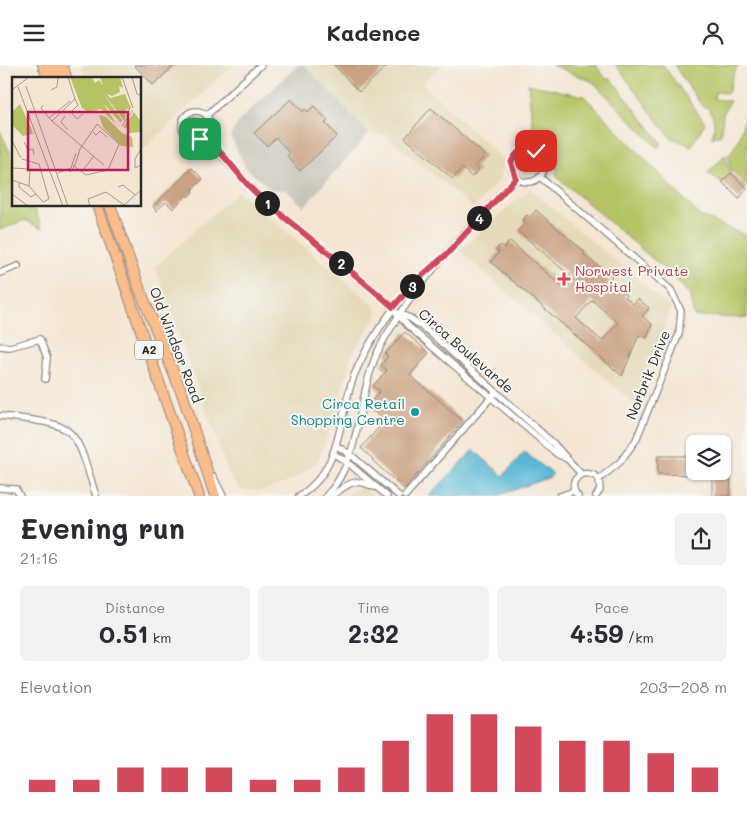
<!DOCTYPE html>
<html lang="en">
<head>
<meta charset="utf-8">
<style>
	:root { --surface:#fff; --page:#f2f2f3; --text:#2b2b33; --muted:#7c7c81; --accent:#d1495b }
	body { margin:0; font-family:Mali,sans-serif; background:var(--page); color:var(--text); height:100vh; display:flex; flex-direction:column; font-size:19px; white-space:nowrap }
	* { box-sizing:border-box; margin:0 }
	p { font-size:16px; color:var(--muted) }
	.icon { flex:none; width:28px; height:28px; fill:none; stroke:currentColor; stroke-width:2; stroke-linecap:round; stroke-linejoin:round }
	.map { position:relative; height:431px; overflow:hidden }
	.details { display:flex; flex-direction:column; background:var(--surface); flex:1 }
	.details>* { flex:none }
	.tools { position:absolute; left:686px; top:370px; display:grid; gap:10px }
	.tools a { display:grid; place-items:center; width:45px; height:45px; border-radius:8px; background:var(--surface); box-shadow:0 1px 4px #0004; font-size:25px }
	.pin { position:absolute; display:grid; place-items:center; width:42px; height:42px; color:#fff; margin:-21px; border-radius:10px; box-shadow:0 2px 8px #0006 }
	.km { position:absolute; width:25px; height:25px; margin:-12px; border-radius:50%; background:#222; color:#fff; font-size:14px; line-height:25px; text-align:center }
	.round { display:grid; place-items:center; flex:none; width:52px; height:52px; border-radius:8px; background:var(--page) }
	.overview { display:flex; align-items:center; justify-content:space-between; height:85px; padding:0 20px }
	h1 { font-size:28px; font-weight:800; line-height:38px }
	.stats { display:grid; grid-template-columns:repeat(3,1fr); gap:8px; height:85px; padding:5px 20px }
	.stats div { display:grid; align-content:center; border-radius:8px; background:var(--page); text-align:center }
	.stats b { font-size:25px; font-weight:800 }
	.stats small { font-size:14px; font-weight:400 }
	.stats p { font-size:14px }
	.chart { height:140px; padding:10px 20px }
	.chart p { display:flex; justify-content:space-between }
	.chart svg { width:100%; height:90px; margin-top:5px; stroke:var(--accent); stroke-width:6 }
	header { display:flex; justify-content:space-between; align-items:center; height:65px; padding:0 20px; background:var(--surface); font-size:22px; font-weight:800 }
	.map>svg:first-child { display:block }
</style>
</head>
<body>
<header><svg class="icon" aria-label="menu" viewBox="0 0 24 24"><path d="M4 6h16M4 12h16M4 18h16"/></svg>Kadence<svg class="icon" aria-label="person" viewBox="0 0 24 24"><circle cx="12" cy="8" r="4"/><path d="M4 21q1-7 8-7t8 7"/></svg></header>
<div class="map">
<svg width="747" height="431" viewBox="0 0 747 431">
	<rect width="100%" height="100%" fill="#f6f6f2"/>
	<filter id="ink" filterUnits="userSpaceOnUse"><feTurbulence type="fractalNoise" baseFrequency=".02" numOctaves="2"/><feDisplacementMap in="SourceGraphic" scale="10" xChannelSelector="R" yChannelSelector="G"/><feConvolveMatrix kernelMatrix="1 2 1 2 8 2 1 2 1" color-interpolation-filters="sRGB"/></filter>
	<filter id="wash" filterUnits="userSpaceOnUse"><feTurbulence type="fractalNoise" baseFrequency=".0096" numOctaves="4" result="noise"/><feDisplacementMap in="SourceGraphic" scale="20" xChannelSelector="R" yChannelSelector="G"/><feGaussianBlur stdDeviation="1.12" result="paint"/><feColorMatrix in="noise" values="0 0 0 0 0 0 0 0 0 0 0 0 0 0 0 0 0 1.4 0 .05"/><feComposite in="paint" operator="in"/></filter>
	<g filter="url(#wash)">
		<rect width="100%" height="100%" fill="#f5e6d4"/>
		<g fill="#e5daba">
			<path d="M 81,0 L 233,0 L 140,87 L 140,14 L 85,14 Z"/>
			<path d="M 305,0 L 442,0 L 422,19 L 504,95 L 499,115 L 474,143 L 387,71 L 369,68 Z"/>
			<path d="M 530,124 L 671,243 L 637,341 L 459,185 Z"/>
			<path d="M 238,126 L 374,240 L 377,245 L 377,251 L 351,291 L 336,349 L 318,396 L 291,416 L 262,426 L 241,425 L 231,415 L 155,202 Z"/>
			<path d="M 361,423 L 373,431 L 345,431 L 353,426 Z"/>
		</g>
		<path fill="#c7c4b8" d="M 298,0 L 305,0 L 369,68 L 304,142 L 286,125 L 270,124 L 246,103 L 230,71 L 239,56 Z"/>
		<g fill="#b7c466" stroke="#717848">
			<path d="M 552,0 L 596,0 L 606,14 L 611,14 L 662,78 L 658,83 L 593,17 Z"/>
			<path d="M 616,0 L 663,0 L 705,58 L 691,81 L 670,72 Z"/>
			<path d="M 674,0 L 739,0 L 734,7 L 728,28 L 715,27 L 714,34 L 730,36 L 723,49 L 721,69 L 712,73 C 715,61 716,52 707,42 L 703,42 Z"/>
			<path d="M 528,19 L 584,31 L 700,151 L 747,171 L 747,253 L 694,251 L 689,229 L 674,212 L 557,112 L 555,95 L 534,77 Z"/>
			<path d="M 747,32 L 747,121 L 732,106 L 728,89 C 743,76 744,51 747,32 Z"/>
			<circle cx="197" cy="60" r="6"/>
			<path d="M 0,66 L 14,96 L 14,140 L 33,140 L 42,164 L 25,155 L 0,165 Z"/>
			<path d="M 725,90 L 731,108 L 722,117 L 708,108 Z"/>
		</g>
		<path fill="#58b8d6" stroke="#427280" d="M 474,385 L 503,411 L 524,387 L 553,409 L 548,413 L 497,431 L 429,431 Z"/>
		<g id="blocks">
			<g fill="#caa281" fill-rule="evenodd">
				<path d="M 134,0 L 175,0 L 153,20 Z"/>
				<path d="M 334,0 L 388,0 L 359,27 Z"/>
				<path d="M 291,34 L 303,47 L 305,44 L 308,47 L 314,41 L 328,56 L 325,58 L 337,71 L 300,106 L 287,91 L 290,88 L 276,73 L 267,81 L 254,68 Z"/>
				<path d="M 431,43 L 485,90 L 475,102 L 479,105 L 472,112 L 462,103 L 453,114 L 405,73 Z"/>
				<path d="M 192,103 L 203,114 L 192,125 L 193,127 L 188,132 L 187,130 L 173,144 L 166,137 L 156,146 L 153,141 Z"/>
				<path d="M 731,108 L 747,123 L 739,134 L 722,117 Z"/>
				<path d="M 536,145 L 585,187 L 583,189 L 612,211 L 607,217 L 626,230 L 625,232 L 633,239 L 638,234 L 649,243 L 642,251 L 652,259 L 647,273 L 639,270 L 622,311 L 491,197 L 499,187 L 496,185 L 501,180 L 504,183 L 510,176 L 565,224 L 574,214 L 518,166 L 525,157 L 523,155 L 527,150 L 530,152 ZM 592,235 L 618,258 L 602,276 L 576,253 Z"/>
				<path d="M 405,267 L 429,288 L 410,310 L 463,356 L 404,424 L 372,395 L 373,394 L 361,383 L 385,355 L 368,340 L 380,326 L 373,321 L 387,305 L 381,300 L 388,291 L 385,289 Z"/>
				<path d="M 722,390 L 728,390 L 731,396 L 730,431 L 712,431 L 712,406 L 722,406 Z"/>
				<path d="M 658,391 L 695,391 L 695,410 L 658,409 Z"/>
			</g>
		</g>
	</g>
	<g filter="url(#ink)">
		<use href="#blocks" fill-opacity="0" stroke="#908880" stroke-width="1"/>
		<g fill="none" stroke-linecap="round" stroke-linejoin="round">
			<g stroke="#908880" stroke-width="8">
				<g id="street">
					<circle cx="196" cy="60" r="14"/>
					<path d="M 207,50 L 261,0"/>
					<path d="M 204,72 L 259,131 L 386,236 L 408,261 L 557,389 L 565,393"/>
					<circle cx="528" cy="101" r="16"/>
					<path d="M 540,112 L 671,225 L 681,246 L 679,269 L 636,375 L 620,397 L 599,414"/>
					<path d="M 0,208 L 18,201"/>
					<path d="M 400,249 L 410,253 L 428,266 L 554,379 L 581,409"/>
					<path d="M 0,281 L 10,282 L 40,274 L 47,293 L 45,314"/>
					<path d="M 0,351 C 78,361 73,356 96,431"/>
					<path d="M 337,381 L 351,390 L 399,431"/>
					<path d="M 334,389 L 347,397 L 387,431"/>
					<path d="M 213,411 L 223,431"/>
					<path d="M 0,423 L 16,424 L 20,431"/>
					<path d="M 299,431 C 345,403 337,349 356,306 C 375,263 402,229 436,199"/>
					<path d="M 326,431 C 363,394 356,329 380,282 C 413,220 468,164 516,113"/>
					<path d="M 331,431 C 349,419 353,412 374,422"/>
					<path d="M 405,431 L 494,329"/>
					<path d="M 560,431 L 574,426"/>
					<path d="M 578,431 C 564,416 585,400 599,414 L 600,425 L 596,431"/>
				</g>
			</g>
			<g stroke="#908880" stroke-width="12">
				<g id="highway">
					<path d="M 43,0 L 49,14"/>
					<path d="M 53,0 L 59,14"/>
					<path d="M 62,0 L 67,14"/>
					<path d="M 97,140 L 199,431"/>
					<path d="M 110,140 L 140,225 L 183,331 L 215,431"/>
				</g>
			</g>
			<use href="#street" stroke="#fff" stroke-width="5.5"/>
			<use href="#highway" stroke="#f9bc8a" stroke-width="10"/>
		</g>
	</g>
	<g fill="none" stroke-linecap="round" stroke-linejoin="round" filter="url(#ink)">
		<g stroke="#fff" stroke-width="10">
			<path id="route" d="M 200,74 L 204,72 C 226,88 239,114 259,131 C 303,169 350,204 393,242 L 418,214 L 447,189 L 516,113 L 511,98 C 516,86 524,82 536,86"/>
		</g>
		<use href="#route" stroke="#d1495b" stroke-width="6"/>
	</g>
	<path fill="#e0444e" stroke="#f6f6f2" stroke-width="2" d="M561.5 206.5h5v5h5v5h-5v5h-5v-5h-5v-5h5z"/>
	<circle fill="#0f9aa8" stroke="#f6f6f2" stroke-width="2" cx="415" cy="347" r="5"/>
	<g text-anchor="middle" stroke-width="4" stroke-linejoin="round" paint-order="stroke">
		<rect fill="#f6f6f2" stroke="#686867" stroke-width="1" x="135" y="275.5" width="28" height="19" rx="4"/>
		<g font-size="12" font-weight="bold" fill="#2b2b2b">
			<text x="149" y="289">A2</text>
		</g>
		<g font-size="14" fill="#be3a42" stroke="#f6f6f2" text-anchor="start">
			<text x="575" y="211">Norwest Private<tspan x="575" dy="16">Hospital</tspan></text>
		</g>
		<g font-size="14" fill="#2b2b2b" stroke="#f6f6f2">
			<text transform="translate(176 280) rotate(69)" y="5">Old Windsor Road</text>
			<text transform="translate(466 286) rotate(41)" y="5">Circa Boulevarde</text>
			<text transform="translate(648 310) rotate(-68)" y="5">Norbrik Drive</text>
		</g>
		<g font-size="14" fill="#0d838f" stroke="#f6f6f2" text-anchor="end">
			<text x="405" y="344">Circa Retail<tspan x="405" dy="16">Shopping Centre</tspan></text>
		</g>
	</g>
	<g transform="translate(12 12)">
		<rect width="129" height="129" fill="#f5e6d4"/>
		<path d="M 58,0 L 80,0 L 83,6 L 87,3 L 91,8 L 88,0 L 108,0 L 111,11 L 107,9 L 108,15 L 100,19 L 95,17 L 98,21 L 113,17 L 119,31 L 117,34 L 114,31 L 113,45 L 88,12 L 110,43 L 109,46 L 92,27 L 104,47 L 89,32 L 76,35 L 70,31 ZM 8,27 L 20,53 L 21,57 L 11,59 L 0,48 L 0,35 ZM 122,35 L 129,45 L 129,55 L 116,56 L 117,52 L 111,50 ZM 87,38 L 94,40 L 110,56 L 120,60 L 121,70 L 109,69 L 91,50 Z" fill="#b7c466"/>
		<path fill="none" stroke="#a49b90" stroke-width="1" d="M 56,0 L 63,22 L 40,44 L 92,88M 110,0 L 121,31M 120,0 L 125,17 L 129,18M 14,9 L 56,129M 6,10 L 51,129M 0,13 L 17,0M 39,13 L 45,10 L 46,0M 63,22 L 66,28 L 59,35 L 65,42 L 71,37M 31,28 L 29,31 L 37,41M 53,39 L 49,45 L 56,53M 40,44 L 37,41 L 58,24M 110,49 L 121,33M 81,55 L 84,58 L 88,54 L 95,60M 0,64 L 9,81M 12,65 L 16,73 L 21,72 L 22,78M 129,72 L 123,82 L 123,91 L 129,88M 0,91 L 18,92 L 17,109M 70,94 L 82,79M 58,95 L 61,92 L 62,89 L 63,88 L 68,72 L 85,47 L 107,67 L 96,93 L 74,98 L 62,89 L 61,88M 46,96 L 59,91 L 64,76M 0,103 L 17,109 L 31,125 L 37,122 L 27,87 L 10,82M 7,106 L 7,110 L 19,120 L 24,117M 106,110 L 111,108 L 123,118M 0,117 L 16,129M 78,129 L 76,122 L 94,115 L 112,128 L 129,113"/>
		<path fill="#c2185b" fill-opacity="0.15" stroke="#c2185b" stroke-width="2.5" d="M 16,35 L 116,35 L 116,93 L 16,93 Z"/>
		<rect width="129" height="129" fill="none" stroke="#2b2b2b" stroke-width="2.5"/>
	</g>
</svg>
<div class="tools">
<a><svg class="icon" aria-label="layers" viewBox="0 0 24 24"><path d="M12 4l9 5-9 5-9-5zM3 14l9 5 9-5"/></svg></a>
</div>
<div class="pin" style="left:200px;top:74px;background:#1e9e55"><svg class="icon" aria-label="arrive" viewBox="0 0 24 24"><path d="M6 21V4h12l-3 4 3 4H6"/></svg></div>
<div class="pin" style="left:536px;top:86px;background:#d93025"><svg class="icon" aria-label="check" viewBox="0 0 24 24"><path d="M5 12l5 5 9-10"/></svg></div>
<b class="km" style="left:267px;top:138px">1</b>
<b class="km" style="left:341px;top:198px">2</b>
<b class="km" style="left:412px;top:221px">3</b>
<b class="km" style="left:479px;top:153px">4</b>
</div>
<section class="details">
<div class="overview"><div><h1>Evening run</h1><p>21:16</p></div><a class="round"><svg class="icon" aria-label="share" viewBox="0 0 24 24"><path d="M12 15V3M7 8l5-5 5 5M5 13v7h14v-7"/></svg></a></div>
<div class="stats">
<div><p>Distance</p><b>0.51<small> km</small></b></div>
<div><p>Time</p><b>2:32</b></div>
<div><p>Pace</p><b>4:59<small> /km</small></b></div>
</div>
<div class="chart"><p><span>Elevation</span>203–208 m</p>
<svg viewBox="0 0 160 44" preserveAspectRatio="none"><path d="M5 44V38M15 44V38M25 44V32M35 44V32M45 44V32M55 44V38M65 44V38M75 44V32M85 44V19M95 44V6M105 44V6M115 44V12M125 44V19M135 44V19M145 44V25M155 44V32"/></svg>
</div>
</section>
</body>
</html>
